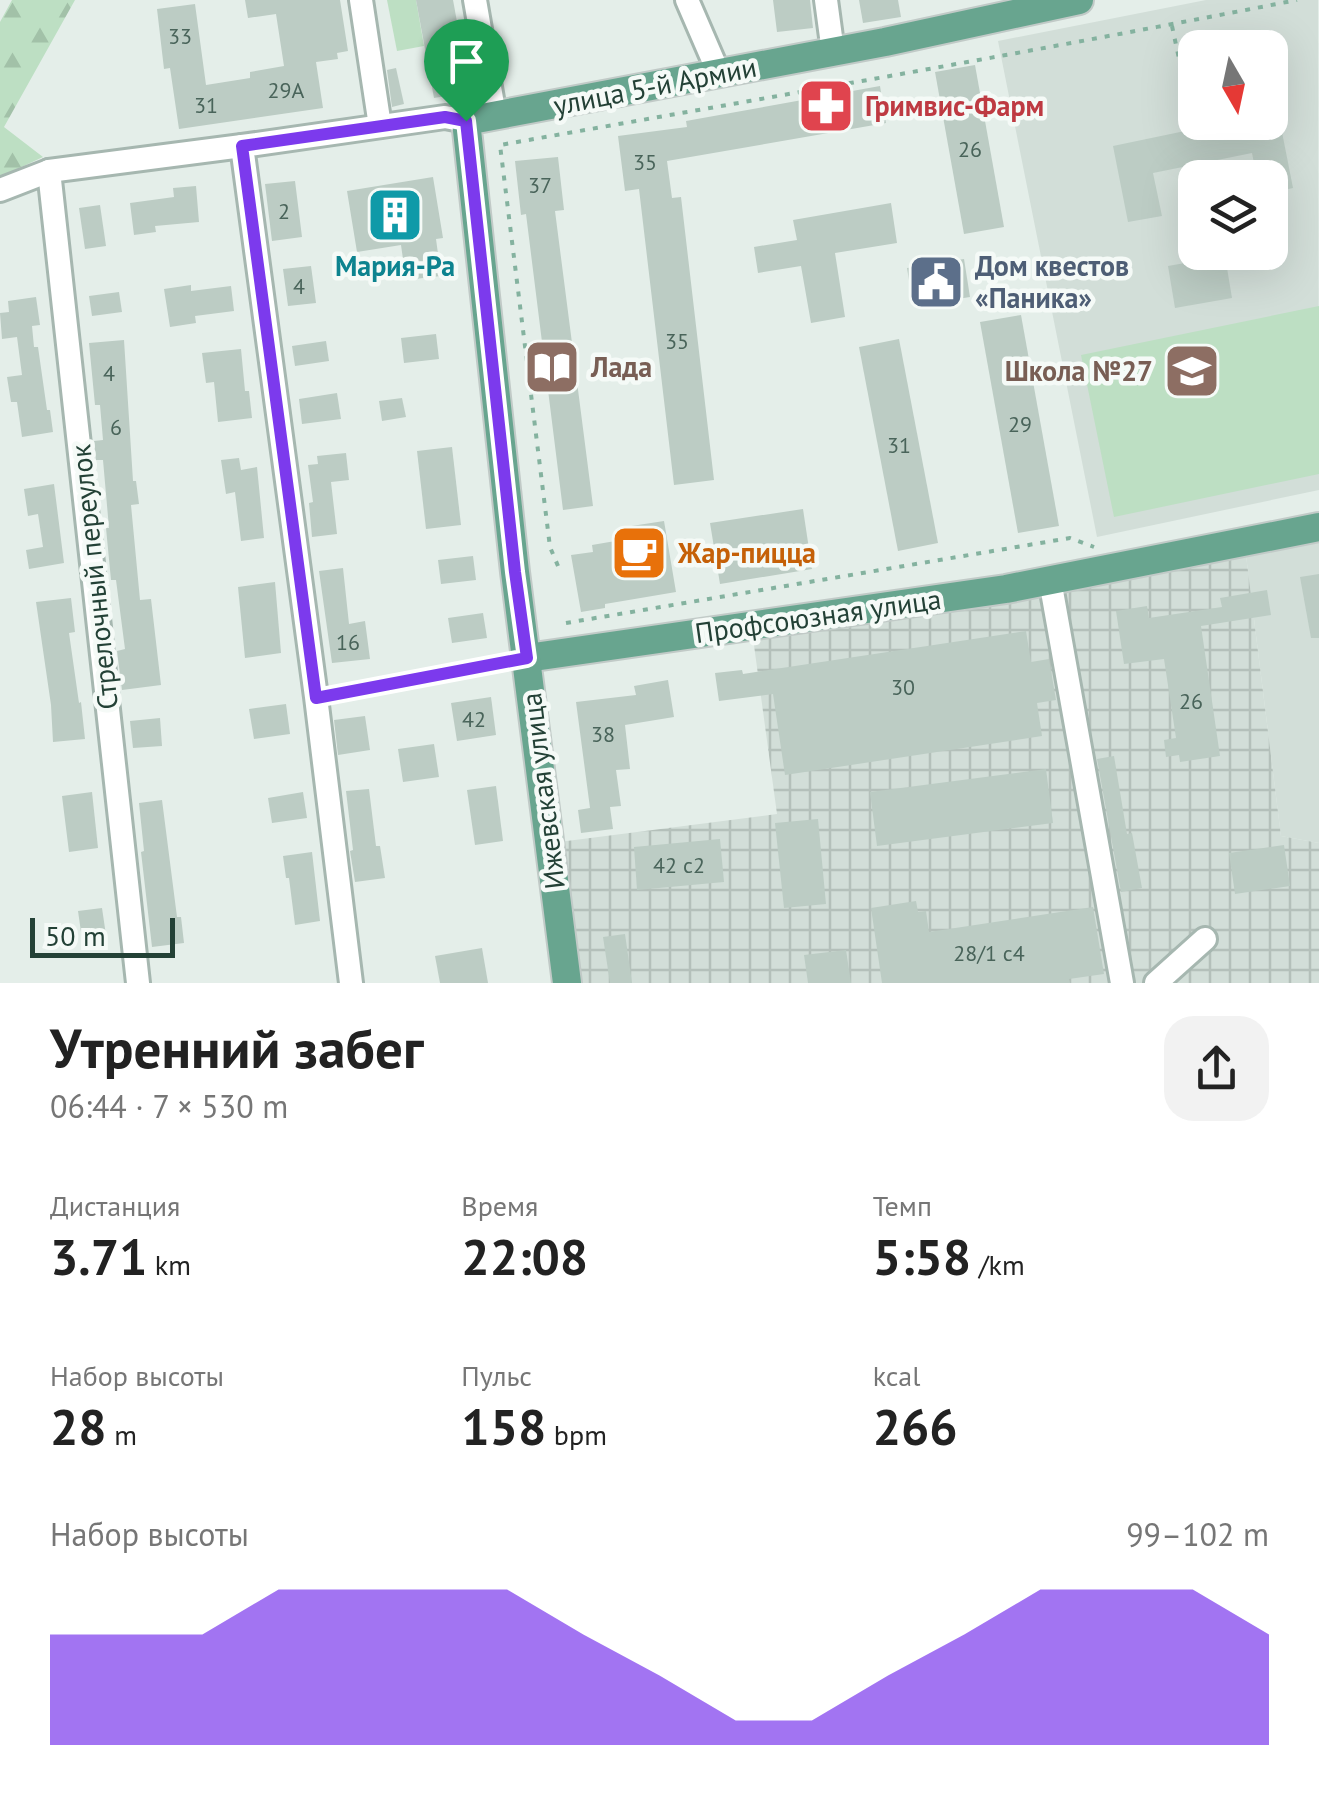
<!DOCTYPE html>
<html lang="ru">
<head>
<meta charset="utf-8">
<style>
	:root { --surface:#fff; --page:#f2f2f2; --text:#222; --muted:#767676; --accent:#7c3aed }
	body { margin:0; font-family:"PT Sans",sans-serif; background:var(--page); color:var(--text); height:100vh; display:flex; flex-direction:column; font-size:38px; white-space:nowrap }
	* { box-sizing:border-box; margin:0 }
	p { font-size:32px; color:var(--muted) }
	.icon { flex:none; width:55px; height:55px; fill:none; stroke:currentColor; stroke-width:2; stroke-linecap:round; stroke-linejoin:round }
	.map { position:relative; height:983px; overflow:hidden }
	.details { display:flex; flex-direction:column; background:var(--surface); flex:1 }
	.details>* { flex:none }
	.needle { width:65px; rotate:171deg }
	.tools { position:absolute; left:1178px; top:30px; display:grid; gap:20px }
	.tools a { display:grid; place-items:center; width:110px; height:110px; border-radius:20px; background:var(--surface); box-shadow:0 10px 40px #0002; font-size:50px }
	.scale { position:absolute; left:30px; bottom:25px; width:145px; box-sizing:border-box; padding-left:10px; border:5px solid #234136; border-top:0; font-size:28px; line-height:35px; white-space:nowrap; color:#234136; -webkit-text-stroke:8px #f5faf7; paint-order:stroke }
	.pin { position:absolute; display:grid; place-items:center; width:85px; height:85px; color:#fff; margin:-102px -42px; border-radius:50% 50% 50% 0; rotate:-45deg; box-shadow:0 0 10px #0007 }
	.pin .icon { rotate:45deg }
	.round { display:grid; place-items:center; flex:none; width:105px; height:105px; border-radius:30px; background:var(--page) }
	.overview { display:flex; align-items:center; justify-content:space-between; height:170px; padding:0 50px }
	h1 { font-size:55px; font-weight:700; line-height:75px }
	.stats { display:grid; grid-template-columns:repeat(3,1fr); gap:15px; height:170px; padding:10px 50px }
	.stats div { display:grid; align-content:center }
	.stats b { font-size:50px; font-weight:700 }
	.stats small { font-size:28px; font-weight:400 }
	.stats p { font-size:28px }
	.chart { height:280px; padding:20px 50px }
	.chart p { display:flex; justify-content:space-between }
	.chart svg { width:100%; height:180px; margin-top:10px; fill:var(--accent); opacity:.7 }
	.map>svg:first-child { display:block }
</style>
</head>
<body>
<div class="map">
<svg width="1319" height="983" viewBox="0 0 1319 983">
	<defs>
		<pattern id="industrial-grid" width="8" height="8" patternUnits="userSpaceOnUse" patternTransform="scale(2.5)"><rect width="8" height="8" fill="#d2ded8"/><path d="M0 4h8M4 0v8" fill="none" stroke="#b4c0ba"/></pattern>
		<pattern id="forest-firs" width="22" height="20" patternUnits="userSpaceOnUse" patternTransform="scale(2.5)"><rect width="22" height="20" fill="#bddfc3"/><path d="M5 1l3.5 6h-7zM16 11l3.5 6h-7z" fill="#a2c1a8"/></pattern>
	</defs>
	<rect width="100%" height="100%" fill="#e4eee9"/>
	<g fill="#d2ded8" fill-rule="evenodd">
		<path d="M 1206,0 L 1318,0 L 1319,490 L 1097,537 L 998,41 ZM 1195,48 L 1270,48 L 1270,122 L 1195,122 ZM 1195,178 L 1270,178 L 1270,252 L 1195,252 Z"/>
		<path d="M 1319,542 L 1319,843 L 1281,836 L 1246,555 Z"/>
	</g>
	<path fill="url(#industrial-grid)" d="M 1246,555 L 1281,836 L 1319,843 L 1319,983 L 577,983 L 559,842 L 777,814 L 753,638 Z"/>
	<g fill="#bddfc3">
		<path d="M 387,0 L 416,0 L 424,46 L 397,51 Z"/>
		<path d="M 1319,306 L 1319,474 L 1114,517 L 1081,355 Z"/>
	</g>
	<path fill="url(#forest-firs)" d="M 12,0 L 75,0 L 4,127 L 43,157 L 0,177 L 0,22 Z"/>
	<g fill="#bcccc4">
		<path d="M 245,0 L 340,0 L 348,51 L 337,53 L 338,59 L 316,62 L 323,108 L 179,129 L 170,68 L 164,69 L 157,9 L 195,4 L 206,85 L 250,78 L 250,72 L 284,66 L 276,14 L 248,18 Z"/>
		<path d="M 416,0 L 453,0 L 470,92 L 434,98 Z"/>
		<path d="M 773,0 L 810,0 L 813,28 L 777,32 Z"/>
		<path d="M 859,0 L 898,0 L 901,17 L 863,23 Z"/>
		<path d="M 975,65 L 1004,227 L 964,234 L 935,72 Z"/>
		<path d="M 396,68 L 404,104 L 392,107 L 387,70 Z"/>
		<path d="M 880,86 L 886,123 L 667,161 L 672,198 L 681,197 L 714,480 L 674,485 L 639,189 L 625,191 L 618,136 L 687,127 L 686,121 Z"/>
		<path d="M 1228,122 L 1280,122 L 1293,188 L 1270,193 L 1270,178 L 1257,178 L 1252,153 L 1153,173 L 1162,216 L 1128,222 L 1113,146 Z"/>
		<path d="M 558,157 L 564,210 L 555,211 L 593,506 L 563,510 L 526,214 L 521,215 L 515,161 Z"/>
		<path d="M 433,177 L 443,238 L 436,239 L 441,276 L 406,280 L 401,245 L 357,252 L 347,191 Z"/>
		<path d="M 295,181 L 302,237 L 272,241 L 265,184 Z"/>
		<path d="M 196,186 L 199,222 L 155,226 L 156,232 L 134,235 L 130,203 L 174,197 L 173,188 Z"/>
		<path d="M 891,203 L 897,243 L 835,253 L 845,317 L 811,323 L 801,266 L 758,273 L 754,247 L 797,240 L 793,220 Z"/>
		<path d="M 100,205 L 106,246 L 85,249 L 79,208 Z"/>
		<path d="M 1225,256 L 1232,298 L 1175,308 L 1168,266 Z"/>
		<path d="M 964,259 L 970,297 L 913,306 L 907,268 Z"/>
		<path d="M 311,266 L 316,303 L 288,306 L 283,269 Z"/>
		<path d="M 191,285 L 191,291 L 231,286 L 234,311 L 195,316 L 196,323 L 170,327 L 164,289 Z"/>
		<path d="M 119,292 L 122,312 L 92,316 L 89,296 Z"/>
		<path d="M 36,297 L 40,325 L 32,326 L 34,347 L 38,347 L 47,410 L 50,410 L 53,432 L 22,437 L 17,402 L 11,402 L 7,377 L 22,375 L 17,337 L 2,339 L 0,313 L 9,312 L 8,301 Z"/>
		<path d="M 1021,315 L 1059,526 L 1018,533 L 980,322 Z"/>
		<path d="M 436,334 L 439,359 L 404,363 L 401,338 Z"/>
		<path d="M 899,339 L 938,543 L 898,551 L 859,347 Z"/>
		<path d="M 124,340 L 133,481 L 136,481 L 139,504 L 131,505 L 140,600 L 151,599 L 161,685 L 122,690 L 117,651 L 125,649 L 116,580 L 111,580 L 106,528 L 109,528 L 103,460 L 96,460 L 94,441 L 103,440 L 100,405 L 95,405 L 89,343 Z"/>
		<path d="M 326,341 L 329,361 L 295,366 L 292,346 Z"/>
		<path d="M 241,349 L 245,391 L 249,391 L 252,418 L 218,422 L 214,382 L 206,383 L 202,353 Z"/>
		<path d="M 337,393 L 341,419 L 302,424 L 299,399 Z"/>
		<path d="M 402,398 L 406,417 L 382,421 L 379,401 Z"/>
		<path d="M 452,447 L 461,525 L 426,529 L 417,451 Z"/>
		<path d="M 346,453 L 349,480 L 331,482 L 337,534 L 312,537 L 309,503 L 313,502 L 308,465 L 318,464 L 317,456 Z"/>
		<path d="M 239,458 L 241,470 L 257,467 L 264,538 L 241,541 L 235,492 L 226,494 L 221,460 Z"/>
		<path d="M 54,484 L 64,563 L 29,569 L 26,550 L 43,547 L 38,514 L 28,516 L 24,489 Z"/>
		<path d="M 803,509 L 812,569 L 720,584 L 710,523 Z"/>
		<path d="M 664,521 L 676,592 L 605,604 L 605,608 L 581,612 L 571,555 L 593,552 L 592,545 L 627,539 L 625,527 Z"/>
		<path d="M 473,556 L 476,580 L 441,584 L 438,560 Z"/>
		<path d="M 343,568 L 349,624 L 365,621 L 370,659 L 332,663 L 319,571 Z"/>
		<path d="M 1319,574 L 1319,638 L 1311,638 L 1300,577 Z"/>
		<path d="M 275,582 L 281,653 L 245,658 L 238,587 Z"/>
		<path d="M 1267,590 L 1271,615 L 1201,626 L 1220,756 L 1180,762 L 1179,755 L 1166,757 L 1164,740 L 1176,738 L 1164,659 L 1124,664 L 1116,611 L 1147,606 L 1149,618 L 1222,607 L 1220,598 Z"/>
		<path d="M 71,598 L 75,632 L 69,633 L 79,703 L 81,702 L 85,739 L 53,742 L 51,705 L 36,602 Z"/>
		<path d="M 483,613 L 487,638 L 452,643 L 448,618 Z"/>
		<path d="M 1026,631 L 1031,662 L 1049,659 L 1056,700 L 1037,703 L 1042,736 L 785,775 L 773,694 L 719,701 L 715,673 L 742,670 L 743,674 Z"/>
		<path d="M 668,680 L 674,717 L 625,725 L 630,769 L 616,770 L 621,806 L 610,807 L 613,829 L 581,833 L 578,810 L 590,808 L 576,702 L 636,695 L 634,686 Z"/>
		<path d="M 491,697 L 496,735 L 457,741 L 451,703 Z"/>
		<path d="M 286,704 L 290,734 L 254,739 L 249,709 Z"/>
		<path d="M 365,716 L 370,750 L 338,755 L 334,720 Z"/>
		<path d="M 160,718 L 162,746 L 133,748 L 130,721 Z"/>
		<path d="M 434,744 L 439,777 L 403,782 L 398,749 Z"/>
		<path d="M 1114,756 L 1127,834 L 1132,833 L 1142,888 L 1121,892 L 1097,759 Z"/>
		<path d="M 1046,769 L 1053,823 L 877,846 L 870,792 Z"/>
		<path d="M 496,786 L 503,841 L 475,845 L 467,790 Z"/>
		<path d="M 369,789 L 376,846 L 380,846 L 385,878 L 355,882 L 350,851 L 353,850 L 346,791 Z"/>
		<path d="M 92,792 L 98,848 L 69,852 L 62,796 Z"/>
		<path d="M 303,792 L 307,818 L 272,823 L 268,798 Z"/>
		<path d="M 162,800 L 177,917 L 181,917 L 184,943 L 152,947 L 141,852 L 144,851 L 139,803 Z"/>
		<path d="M 818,819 L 826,904 L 784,908 L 775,823 Z"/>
		<path d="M 720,839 L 724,882 L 637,890 L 634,847 Z"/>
		<path d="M 1284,845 L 1290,886 L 1235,894 L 1229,853 Z"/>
		<path d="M 312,852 L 320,921 L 295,925 L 289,878 L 286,878 L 283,856 Z"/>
		<path d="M 916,901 L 918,912 L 926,911 L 929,932 L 1093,907 L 1104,974 L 1069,979 L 1070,983 L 882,983 L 871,908 Z"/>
		<path d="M 102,908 L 107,942 L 83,946 L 78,911 Z"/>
		<path d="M 625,934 L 632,983 L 610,983 L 603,937 Z"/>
		<path d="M 482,948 L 488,983 L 440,983 L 435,956 Z"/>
		<path d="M 846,950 L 851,983 L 808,983 L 804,955 Z"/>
	</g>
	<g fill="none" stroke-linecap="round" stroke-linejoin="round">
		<g stroke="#a6b7b0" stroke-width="28">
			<g id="minor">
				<path d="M 361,0 L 380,126"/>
				<path d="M 475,0 L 495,116"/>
				<path d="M 687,0 L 719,74"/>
				<path d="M 826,0 L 833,52"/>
				<path d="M 242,146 L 316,697 L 351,983"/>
				<path d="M 49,171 L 138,983"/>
				<path d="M 0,190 L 49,171 L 242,146 L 445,117 L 466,121"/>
				<path d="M 1050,580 L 1122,983"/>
				<path d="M 1156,983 L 1205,939"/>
			</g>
		</g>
		<g stroke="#c1cac7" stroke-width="32">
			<g id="major">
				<path d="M 527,658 L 1006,589 L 1319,527"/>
				<path d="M 567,983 L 515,572 L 466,121 L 885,42 L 1079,0"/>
			</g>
		</g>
		<g stroke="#84b29f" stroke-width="4" stroke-dasharray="5 8" stroke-linecap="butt">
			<path d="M 1172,26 L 1193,124"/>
			<path d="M 558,566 L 550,547 L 500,145 C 766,98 1032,52 1297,0"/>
			<path d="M 566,623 L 1070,538 L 1094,547"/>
			<path d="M 336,694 L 503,662"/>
		</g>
		<use href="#minor" stroke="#fff" stroke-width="22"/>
		<use href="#major" stroke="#68a58f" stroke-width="28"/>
	</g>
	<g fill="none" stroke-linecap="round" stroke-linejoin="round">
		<g stroke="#fff" stroke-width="20">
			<path id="route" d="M 445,117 L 466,121 L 515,572 L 527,658 L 316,698 L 242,146 Z"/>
		</g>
		<use href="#route" stroke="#7c3aed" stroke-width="12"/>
	</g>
	<defs>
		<g id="pharmacy-square" transform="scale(2.875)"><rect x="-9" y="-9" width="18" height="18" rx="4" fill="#e0444e" stroke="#f5faf7"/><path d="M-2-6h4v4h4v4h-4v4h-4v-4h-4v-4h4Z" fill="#fff"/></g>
		<g id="building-square" transform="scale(2.875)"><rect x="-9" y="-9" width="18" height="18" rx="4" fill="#0f9aa8" stroke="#f5faf7"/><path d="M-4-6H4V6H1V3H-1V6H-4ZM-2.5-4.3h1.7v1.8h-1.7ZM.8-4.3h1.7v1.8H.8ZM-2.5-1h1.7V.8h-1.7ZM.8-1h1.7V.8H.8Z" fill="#fff"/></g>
		<g id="civic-square" transform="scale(2.875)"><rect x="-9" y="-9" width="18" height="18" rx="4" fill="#5c6f8a" stroke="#f5faf7"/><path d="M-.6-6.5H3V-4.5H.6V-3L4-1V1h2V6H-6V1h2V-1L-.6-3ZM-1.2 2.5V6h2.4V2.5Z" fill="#fff"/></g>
		<g id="library-square" transform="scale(2.875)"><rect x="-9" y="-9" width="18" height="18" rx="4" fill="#8d6e63" stroke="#f5faf7"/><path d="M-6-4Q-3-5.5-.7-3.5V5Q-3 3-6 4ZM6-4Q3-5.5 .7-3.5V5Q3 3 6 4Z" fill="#fff"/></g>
		<g id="school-square" transform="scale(2.875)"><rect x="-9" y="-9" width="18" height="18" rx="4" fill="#8d6e63" stroke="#f5faf7"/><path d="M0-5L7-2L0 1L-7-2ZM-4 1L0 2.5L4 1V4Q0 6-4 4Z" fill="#fff"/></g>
		<g id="cafe-square" transform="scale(2.875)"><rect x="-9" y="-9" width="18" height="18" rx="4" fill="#e8710a" stroke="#f5faf7"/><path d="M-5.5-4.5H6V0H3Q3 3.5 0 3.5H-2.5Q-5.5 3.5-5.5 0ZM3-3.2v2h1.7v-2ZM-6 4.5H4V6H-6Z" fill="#fff"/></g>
	</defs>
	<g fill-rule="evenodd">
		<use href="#pharmacy-square" x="826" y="106"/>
		<use href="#building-square" x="395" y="215"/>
		<use href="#civic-square" x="936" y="282"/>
		<use href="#library-square" x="552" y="367"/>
		<use href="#school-square" x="1192" y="371"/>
		<use href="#cafe-square" x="639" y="553"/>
	</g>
	<g text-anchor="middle" stroke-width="9" stroke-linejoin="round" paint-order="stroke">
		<g font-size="22" fill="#49645a">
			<text x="180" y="44">33</text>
			<text x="286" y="98">29А</text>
			<text x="206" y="113">31</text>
			<text x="970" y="157">26</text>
			<text x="645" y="170">35</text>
			<text x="540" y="193">37</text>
			<text x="284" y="219">2</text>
			<text x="299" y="294">4</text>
			<text x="677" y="349">35</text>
			<text x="109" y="381">4</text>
			<text x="1020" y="432">29</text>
			<text x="116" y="435">6</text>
			<text x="899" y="453">31</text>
			<text x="348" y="650">16</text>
			<text x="903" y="695">30</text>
			<text x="1191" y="709">26</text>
			<text x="474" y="727">42</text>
			<text x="603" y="742">38</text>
			<text x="679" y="873">42 с2</text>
			<text x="989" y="961">28/1 с4</text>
		</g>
		<g font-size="28" fill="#234136" stroke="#f5faf7">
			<text transform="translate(655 86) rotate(-11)" y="10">улица 5-й Армии</text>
			<text transform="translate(94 577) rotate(-96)" y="10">Стрелочный переулок</text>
			<text transform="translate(818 616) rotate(-8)" y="10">Профсоюзная улица</text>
			<text transform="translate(543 791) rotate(-97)" y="10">Ижевская улица</text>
		</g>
		<g font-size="28" font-weight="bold" fill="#be3a42" stroke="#f5faf7" text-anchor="start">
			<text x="865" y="116">Гримвис-Фарм</text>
		</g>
		<g font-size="28" font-weight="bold" fill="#0d838f" stroke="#f5faf7">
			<text x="395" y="276">Мария-Ра</text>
		</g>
		<g font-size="28" font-weight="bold" fill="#4e5e75" stroke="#f5faf7" text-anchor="start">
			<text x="975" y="276">Дом квестов<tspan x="975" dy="32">«Паника»</tspan></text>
		</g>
		<g font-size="28" font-weight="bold" fill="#785e54" stroke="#f5faf7" text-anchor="start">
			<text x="591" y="377">Лада</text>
			<text x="1153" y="381" text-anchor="end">Школа №27</text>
		</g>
		<g font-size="28" font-weight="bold" fill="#c56008" stroke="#f5faf7" text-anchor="start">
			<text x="678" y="563">Жар-пицца</text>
		</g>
	</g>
</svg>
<div class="tools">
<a><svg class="needle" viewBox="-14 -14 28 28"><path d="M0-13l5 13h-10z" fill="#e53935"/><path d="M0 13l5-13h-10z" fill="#767676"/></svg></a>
<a><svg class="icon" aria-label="layers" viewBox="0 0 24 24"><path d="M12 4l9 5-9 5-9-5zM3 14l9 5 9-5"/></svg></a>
</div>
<div class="scale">50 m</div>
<div class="pin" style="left:466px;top:121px;background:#1e9e55"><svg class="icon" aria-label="arrive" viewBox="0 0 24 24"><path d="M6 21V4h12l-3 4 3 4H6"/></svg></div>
</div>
<section class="details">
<div class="overview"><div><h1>Утренний забег</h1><p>06:44 · 7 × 530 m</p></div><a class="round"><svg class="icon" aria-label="share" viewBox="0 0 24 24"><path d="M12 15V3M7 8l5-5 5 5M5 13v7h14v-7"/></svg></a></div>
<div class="stats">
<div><p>Дистанция</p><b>3.71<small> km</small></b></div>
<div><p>Время</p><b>22:08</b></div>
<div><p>Темп</p><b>5:58<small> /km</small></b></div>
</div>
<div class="stats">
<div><p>Набор высоты</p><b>28<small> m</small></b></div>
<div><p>Пульс</p><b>158<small> bpm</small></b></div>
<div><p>kcal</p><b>266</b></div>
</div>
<div class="chart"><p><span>Набор высоты</span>99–102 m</p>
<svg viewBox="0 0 160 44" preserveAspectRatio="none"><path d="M0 44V17L10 17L20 17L30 6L40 6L50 6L60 6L70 17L80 27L90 38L100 38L110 27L120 17L130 6L140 6L150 6L160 17V44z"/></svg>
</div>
</section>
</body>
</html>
